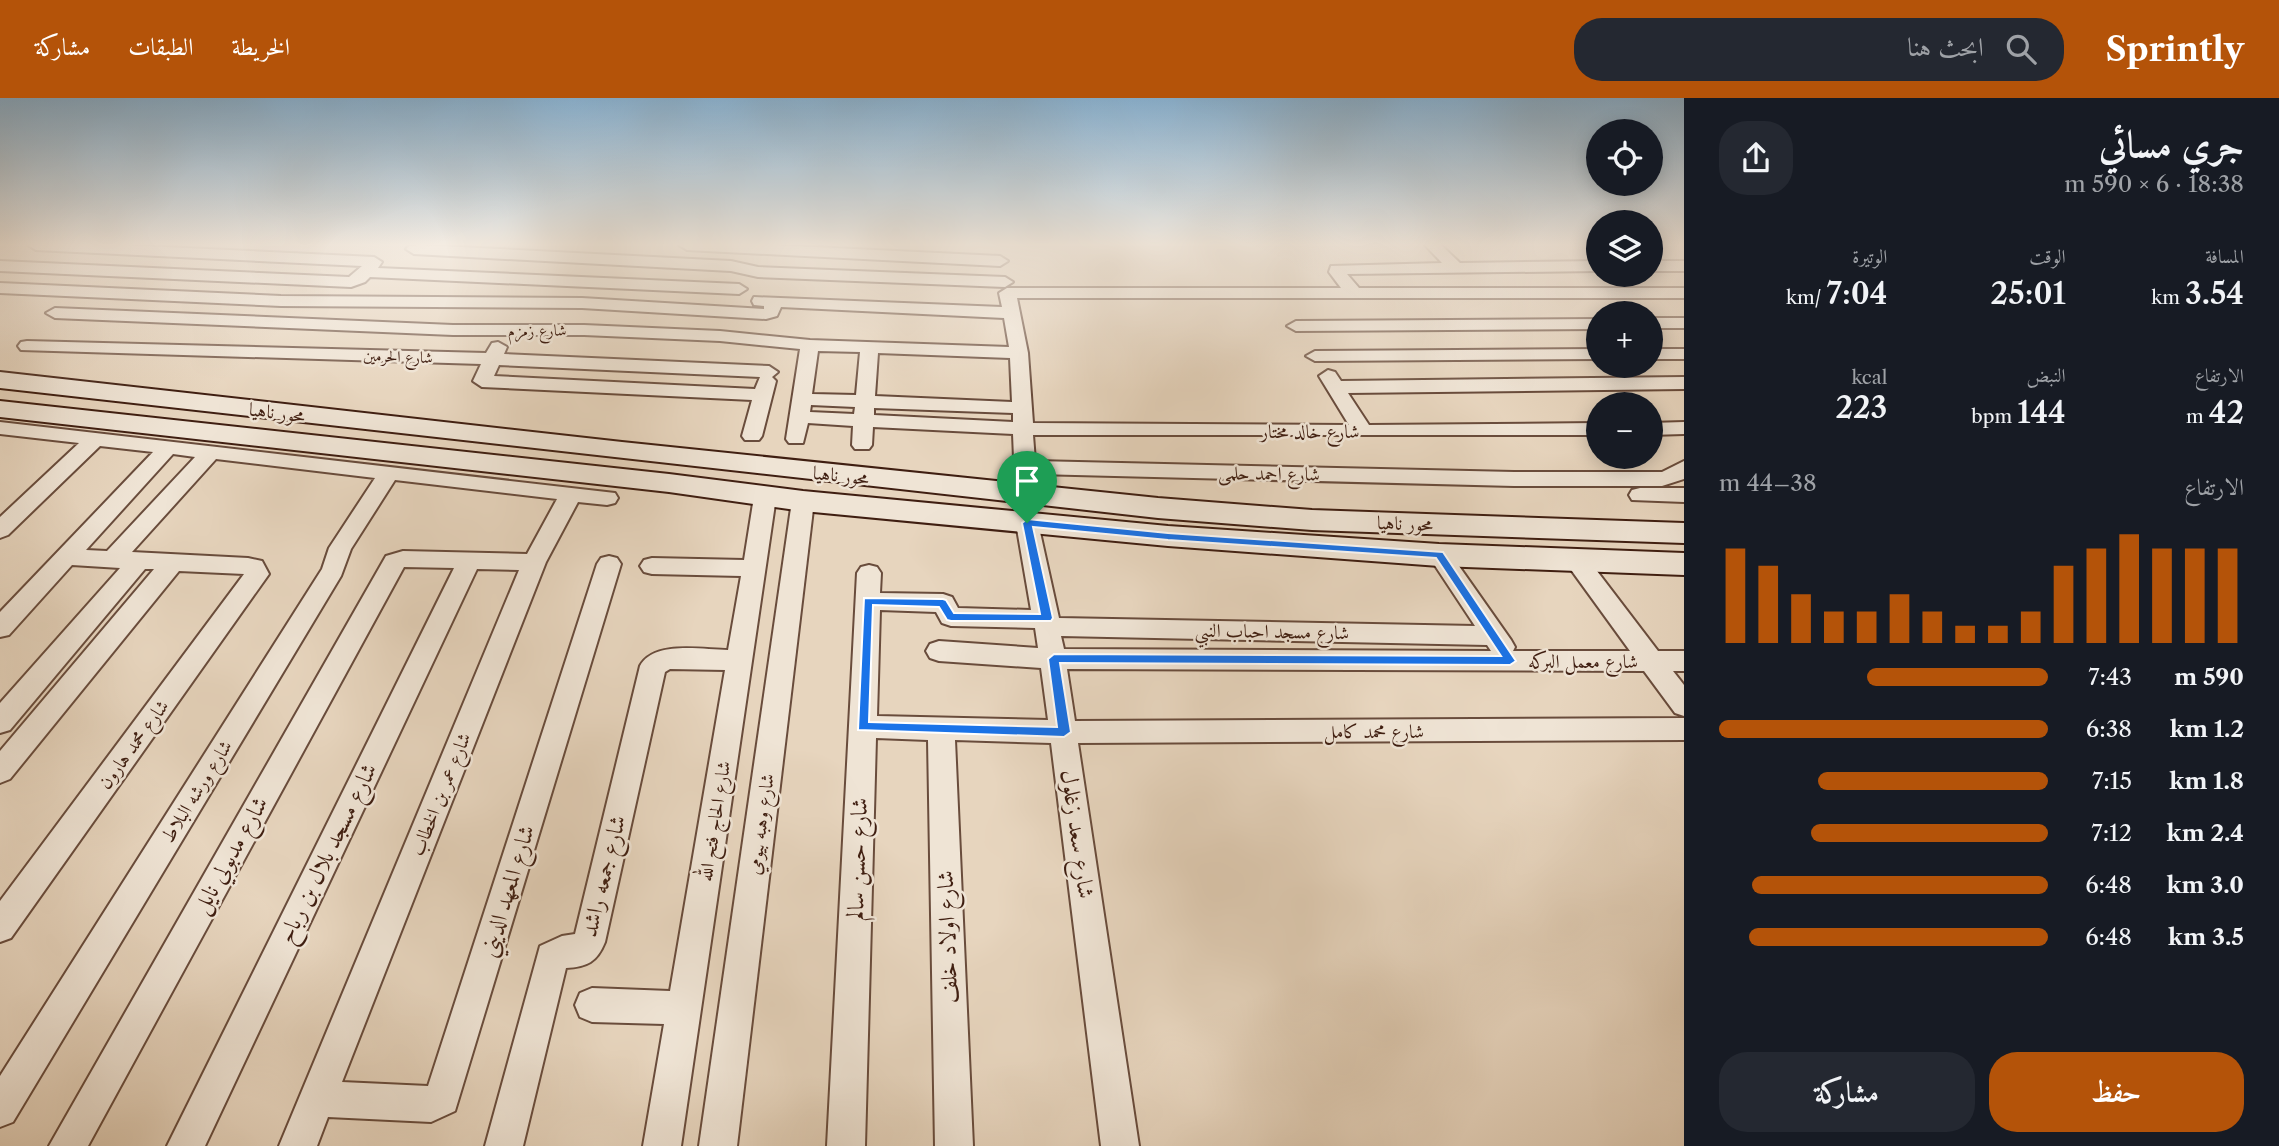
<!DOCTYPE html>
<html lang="ar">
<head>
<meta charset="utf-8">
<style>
	:root { --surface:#171b24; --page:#242831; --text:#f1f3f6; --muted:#9ea1a6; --accent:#b45309 }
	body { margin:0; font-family:"Libre Caslon Text",Amiri,serif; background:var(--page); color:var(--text); direction:rtl; height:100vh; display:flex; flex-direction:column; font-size:26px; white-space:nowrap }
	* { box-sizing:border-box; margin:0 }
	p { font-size:23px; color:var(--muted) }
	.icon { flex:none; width:38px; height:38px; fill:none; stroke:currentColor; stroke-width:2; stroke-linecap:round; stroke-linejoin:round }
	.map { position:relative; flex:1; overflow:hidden; direction:ltr }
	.sheet { display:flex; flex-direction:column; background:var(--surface); width:595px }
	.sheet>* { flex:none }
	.controls { position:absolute; left:1586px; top:21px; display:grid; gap:14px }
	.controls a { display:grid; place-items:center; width:77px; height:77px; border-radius:50%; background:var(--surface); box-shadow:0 4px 18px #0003; font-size:35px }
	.pin { position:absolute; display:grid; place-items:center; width:60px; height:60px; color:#fff; margin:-72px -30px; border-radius:50% 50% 50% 0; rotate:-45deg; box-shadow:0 0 7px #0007 }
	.pin .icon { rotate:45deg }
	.round { display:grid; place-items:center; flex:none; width:74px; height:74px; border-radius:28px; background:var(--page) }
	.summary { display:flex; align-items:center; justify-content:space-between; height:119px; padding:0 35px }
	h1 { font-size:38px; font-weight:600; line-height:52px }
	.metrics { display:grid; grid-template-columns:repeat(3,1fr); gap:10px; height:119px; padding:7px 35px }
	.metrics div { display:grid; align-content:center }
	.metrics b { font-size:30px; font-weight:600 }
	.metrics small { font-size:19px; font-weight:400 }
	.metrics p { font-size:19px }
	.chart { height:196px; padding:14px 35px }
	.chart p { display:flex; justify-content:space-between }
	.chart svg { width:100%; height:126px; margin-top:7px; stroke:var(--accent); stroke-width:6 }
	.cta { display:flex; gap:14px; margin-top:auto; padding:14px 35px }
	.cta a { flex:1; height:80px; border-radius:28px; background:var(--accent); color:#fff; font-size:28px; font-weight:600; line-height:80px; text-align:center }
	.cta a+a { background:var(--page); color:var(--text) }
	ul { padding:0 35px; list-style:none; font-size:23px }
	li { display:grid; grid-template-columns:112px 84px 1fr; align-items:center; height:52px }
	li i { height:18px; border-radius:9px; background:var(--accent) }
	header { display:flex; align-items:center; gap:42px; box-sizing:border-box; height:98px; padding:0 35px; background:var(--accent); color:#fff }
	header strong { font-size:33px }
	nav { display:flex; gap:38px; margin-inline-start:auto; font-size:24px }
	.search { width:490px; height:63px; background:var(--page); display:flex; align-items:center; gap:18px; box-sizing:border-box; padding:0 24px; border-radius:28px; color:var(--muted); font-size:26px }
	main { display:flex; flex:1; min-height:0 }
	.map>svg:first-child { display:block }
</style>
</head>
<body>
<header>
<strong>Sprintly</strong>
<div class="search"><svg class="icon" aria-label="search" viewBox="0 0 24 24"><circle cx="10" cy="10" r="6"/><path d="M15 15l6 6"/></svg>ابحث هنا</div>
<nav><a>الخريطة</a><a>الطبقات</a><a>مشاركة</a></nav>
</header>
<main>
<section class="sheet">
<div class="summary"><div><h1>جري مسائي</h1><p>18:38 · 6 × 590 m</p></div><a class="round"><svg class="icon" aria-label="share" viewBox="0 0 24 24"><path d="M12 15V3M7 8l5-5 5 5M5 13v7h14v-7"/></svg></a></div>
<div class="metrics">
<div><p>المسافة</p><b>3.54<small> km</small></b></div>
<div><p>الوقت</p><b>25:01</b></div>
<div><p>الوتيرة</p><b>7:04<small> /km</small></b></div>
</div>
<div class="metrics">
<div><p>الارتفاع</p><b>42<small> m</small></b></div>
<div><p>النبض</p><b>144<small> bpm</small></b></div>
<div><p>kcal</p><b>223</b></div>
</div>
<div class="chart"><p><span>الارتفاع</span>38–44 m</p>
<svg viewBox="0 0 160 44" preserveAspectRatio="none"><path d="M5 44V11M15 44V17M25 44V27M35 44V33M45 44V33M55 44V27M65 44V33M75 44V38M85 44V38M95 44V33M105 44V17M115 44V11M125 44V6M135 44V11M145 44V11M155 44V11"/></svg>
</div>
<ul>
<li><b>590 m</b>7:43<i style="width:55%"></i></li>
<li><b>1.2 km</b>6:38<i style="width:100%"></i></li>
<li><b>1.8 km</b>7:15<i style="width:70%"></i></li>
<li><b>2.4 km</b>7:12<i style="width:72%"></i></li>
<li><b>3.0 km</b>6:48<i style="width:90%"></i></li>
<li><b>3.5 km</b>6:48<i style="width:91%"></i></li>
</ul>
<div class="cta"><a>حفظ</a><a>مشاركة</a></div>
</section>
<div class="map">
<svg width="1684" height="1048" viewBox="0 0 1684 1048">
	<rect width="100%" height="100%" fill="#e7d5be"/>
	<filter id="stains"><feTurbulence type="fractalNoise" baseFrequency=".00286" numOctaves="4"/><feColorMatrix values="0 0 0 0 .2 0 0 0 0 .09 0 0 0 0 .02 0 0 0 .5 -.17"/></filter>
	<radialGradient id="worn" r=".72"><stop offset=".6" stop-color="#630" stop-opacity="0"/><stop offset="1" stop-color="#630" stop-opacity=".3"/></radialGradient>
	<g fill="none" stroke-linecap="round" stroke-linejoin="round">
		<g stroke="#694c3c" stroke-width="4">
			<g id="minor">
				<path d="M 28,147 L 123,147 L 374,159 L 382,164 L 378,170 L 739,186 L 747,191 L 739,196 L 370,179 L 365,184 L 351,189 L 0,173 L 0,163 L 349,179 L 362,168 L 36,152 Z"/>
				<path d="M 421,147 L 731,163 L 758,169 L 1005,179 L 1013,184 L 1005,189 L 758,179 L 731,173 L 414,156 L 406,151 L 409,148 Z"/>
				<path d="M 679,147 L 773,147 L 1000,158 L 1008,163 L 1000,168 L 687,152 Z"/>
				<path d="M 1425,147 L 1441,147 L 1460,165 L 1598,163 L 1598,173 L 1347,176 L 1359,190 L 1684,190 L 1684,200 L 1017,200 L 1028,255 L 1033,325 L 1349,327 L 1319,278 L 1328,272 L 1335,274 L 1341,283 L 1684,279 L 1684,291 L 1348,295 L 1369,327 L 1598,325 L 1598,337 L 1033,337 L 1035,363 L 1514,374 L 1662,374 L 1684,363 L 1684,381 L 1662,388 L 1514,388 L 1036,376 L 1037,385 L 1033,390 L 1019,390 L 1015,385 L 1013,336 L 873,329 L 872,347 L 869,351 L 855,351 L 852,347 L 853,328 L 808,325 L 803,345 L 789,345 L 786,341 L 800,251 L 720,243 L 584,237 L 453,237 L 55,220 L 46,215 L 55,210 L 453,227 L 584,227 L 720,233 L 810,242 L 1009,249 L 1004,220 L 781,209 L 777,218 L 766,221 L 582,210 L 281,208 L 0,195 L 0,185 L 281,198 L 582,200 L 764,211 L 764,208 L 754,207 L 752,203 L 754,199 L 1002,209 L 999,195 L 1007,190 L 1341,190 L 1329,174 L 1331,168 L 1442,165 ZM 818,253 L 860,254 L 856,297 L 812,296 ZM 878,255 L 1010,260 L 1012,304 L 875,298 ZM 811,307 L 855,309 L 854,316 L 810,314 ZM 874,310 L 1013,315 L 1013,324 L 874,317 Z"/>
				<rect x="1650" y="163" width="34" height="10"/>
				<rect x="1650" y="220" width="34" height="10"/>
				<path d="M 1598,221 L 1598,231 L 1296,233 L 1287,228 L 1296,223 Z"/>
				<path d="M 27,243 L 486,255 L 492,245 L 498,244 L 507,249 L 504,256 L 769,268 L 778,274 L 772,279 L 776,283 L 762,338 L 759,342 L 745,342 L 742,338 L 752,302 L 482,289 L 473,283 L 481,266 L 21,252 L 18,248 L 21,244 ZM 499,267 L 760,279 L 755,291 L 494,278 Z"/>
				<path d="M 1598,251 L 1598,261 L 1315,263 L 1306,258 L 1315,253 Z"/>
				<rect x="1650" y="251" width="34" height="10"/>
				<path d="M 0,324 L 615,395 L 618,400 L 615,405 L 607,407 L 578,404 L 546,464 L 342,984 L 428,988 L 597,466 L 601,460 L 609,458 L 617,460 L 621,466 L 455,1013 L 431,1024 L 328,1019 L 317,1048 L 279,1048 L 519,472 L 477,471 L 205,1048 L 167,1048 L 454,470 L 404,469 L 88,1048 L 49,1048 L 386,458 L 403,453 L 527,456 L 557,401 L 395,382 L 351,451 L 341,478 L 13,1024 L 0,1029 L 0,978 L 322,471 L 329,450 L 375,380 L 216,361 L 132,454 L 248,460 L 262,463 L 269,476 L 11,840 L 0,844 L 0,803 L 244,476 L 179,473 L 10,681 L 0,685 L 0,653 L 154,471 L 145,471 L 10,632 L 0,635 L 0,605 L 120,470 L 72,467 L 9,537 L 0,539 L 0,514 L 153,354 L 100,348 L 8,437 L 0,440 L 0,419 L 79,345 L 0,336 ZM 173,356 L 195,359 L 107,453 L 86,452 Z"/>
				<path d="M 1684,324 L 1684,336 L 1650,337 L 1650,325 Z"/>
				<path d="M 1640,390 L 1684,390 L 1684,404 L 1632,402 L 1629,397 L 1632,392 Z"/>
				<path d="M 765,392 L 773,394 L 776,399 L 681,1048 L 643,1048 L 664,926 L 592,924 L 580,919 L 575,907 L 580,895 L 592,890 L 670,893 L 725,572 L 670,571 L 665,574 L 605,844 C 597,864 587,869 566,870 L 523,1048 L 485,1048 L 540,848 L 562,838 L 575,836 L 640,568 C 654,542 703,552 728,552 L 741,478 L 652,476 L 644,474 L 640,468 L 644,462 L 652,460 L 744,462 L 754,399 L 757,394 Z"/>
				<path d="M 803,396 L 811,398 L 814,403 L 737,1048 L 699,1048 L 792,403 L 795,398 Z"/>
				<path d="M 1027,418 L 1035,420 L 1038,425 L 1059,520 L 1475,528 L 1428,457 L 1431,451 L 1439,449 L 1447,451 L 1511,542 L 1515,549 L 1513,553 L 1630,553 L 1564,462 L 1568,456 L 1576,454 L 1584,456 L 1658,553 L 1684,553 L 1684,573 L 1673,573 L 1684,587 L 1684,618 L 1675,615 L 1644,573 L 1067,571 L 1075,623 L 1684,620 L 1684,642 L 1078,645 L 1139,1048 L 1101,1048 L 1051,645 L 955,642 L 973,1048 L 935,1048 L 928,642 L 876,640 L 865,1048 L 827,1048 L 857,475 L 861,469 L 869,467 L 877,469 L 881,475 L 880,495 L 943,496 L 952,499 L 958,510 L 1031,512 L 1016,425 L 1019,420 ZM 880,512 L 936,514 L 942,525 L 951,528 L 1035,530 L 1038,550 L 939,543 L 930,546 L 926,553 L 930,560 L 939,563 L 1041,570 L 1048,622 L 877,618 ZM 1061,538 L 1487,547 L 1491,553 L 1064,551 Z"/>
			</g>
		</g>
		<g stroke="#3f1e11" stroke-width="4">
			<g id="secondary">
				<path d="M 0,274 L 622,344 L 1158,400 L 1312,412 L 1684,425 L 1684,445 L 1312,432 L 1158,420 L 0,290 Z"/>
				<path d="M 0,303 L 669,376 L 803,393 L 1168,428 L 1439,446 L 1684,455 L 1684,477 L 1439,468 L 1168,448 L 803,413 L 669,394 L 0,319 Z"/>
			</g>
		</g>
		<use href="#minor" fill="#efe4d5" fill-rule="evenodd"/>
		<use href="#secondary" fill="#efe4d5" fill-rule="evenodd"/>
	</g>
	<linearGradient id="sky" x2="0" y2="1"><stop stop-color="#89b5d7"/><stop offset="0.5" stop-color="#f4ece2"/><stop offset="1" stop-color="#f4ece2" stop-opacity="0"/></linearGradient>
	<rect width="1684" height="293" fill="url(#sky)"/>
	<path fill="#1a73e8" stroke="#fff" stroke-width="2" fill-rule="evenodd" d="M 1027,421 L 1168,435 L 1443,454 L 1516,563 L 1510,567 L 1060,565 L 1071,634 L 1064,639 L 858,632 L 864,500 L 943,501 L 946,502 L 954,515 L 1040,516 L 1022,425 ZM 1033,429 L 1168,442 L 1436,460 L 1501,558 L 1054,556 L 1048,561 L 1057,629 L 869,624 L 873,507 L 939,509 L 947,522 L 951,523 L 1051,523 L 1053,520 Z"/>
	<g text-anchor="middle" stroke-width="5" stroke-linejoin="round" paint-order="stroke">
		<g font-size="16" fill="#3f1e11" stroke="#efe4d5">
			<text transform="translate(537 232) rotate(-1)" y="6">شارع زمزم</text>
			<text transform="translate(398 258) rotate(2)" y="6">شارع الحرمين</text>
		</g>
		<g font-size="19" fill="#3f1e11" stroke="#efe4d5">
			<text transform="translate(277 314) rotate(7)" y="7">محور ناهيا</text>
			<text x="1310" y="340">شارع خالد مختار</text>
			<text transform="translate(1269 375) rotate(1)" y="7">شارع احمد حلمى</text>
			<text transform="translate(841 377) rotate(6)" y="7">محور ناهيا</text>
			<text transform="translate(1405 425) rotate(2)" y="7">محور ناهيا</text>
			<text transform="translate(1272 533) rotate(1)" y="7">شارع مسجد احباب النبي</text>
			<text x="1583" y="570">شارع معمل البركه</text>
			<text x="1374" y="640">شارع محمد كامل</text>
			<text transform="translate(133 646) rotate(-54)" y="7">شارع محمد هارون</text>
			<text transform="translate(196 693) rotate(-58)" y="7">شارع ورشه البلاط</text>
			<text transform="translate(440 696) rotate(-68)" y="7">شارع عمر بن الخطاب</text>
			<text transform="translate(714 723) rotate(-81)" y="7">شارع الحاج فتح الله</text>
			<text transform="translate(760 726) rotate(-82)" y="7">شارع وهبه بيومي</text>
		</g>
		<g font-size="23" fill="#3f1e11" stroke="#efe4d5">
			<text transform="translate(1078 736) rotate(82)" y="8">شارع سعد زغلول</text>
			<text transform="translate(327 755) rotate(-64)" y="8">شارع مسجد بلال بن رباح</text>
			<text transform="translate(230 757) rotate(-61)" y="8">شارع مدبولي نايل</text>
			<text transform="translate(857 761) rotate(-88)" y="8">شارع حسن سالم</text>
			<text transform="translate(603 778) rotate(-76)" y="8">شارع جمعه راشد</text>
			<text transform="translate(507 793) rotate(-73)" y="8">شارع المعهد الديني</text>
			<text transform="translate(947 839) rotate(-92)" y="8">شارع اولاد خلف</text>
		</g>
	</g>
	<rect width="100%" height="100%" filter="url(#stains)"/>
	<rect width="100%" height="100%" fill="url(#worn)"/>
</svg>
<div class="controls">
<a><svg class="icon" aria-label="locate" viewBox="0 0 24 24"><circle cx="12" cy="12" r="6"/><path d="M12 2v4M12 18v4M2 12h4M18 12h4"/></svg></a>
<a><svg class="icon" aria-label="layers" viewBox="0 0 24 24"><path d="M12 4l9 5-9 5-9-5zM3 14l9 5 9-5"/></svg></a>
<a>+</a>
<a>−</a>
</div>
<div class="pin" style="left:1027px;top:425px;background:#1e9e55"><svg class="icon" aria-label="arrive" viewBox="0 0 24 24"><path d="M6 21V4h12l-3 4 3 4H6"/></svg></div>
</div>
</main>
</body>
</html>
